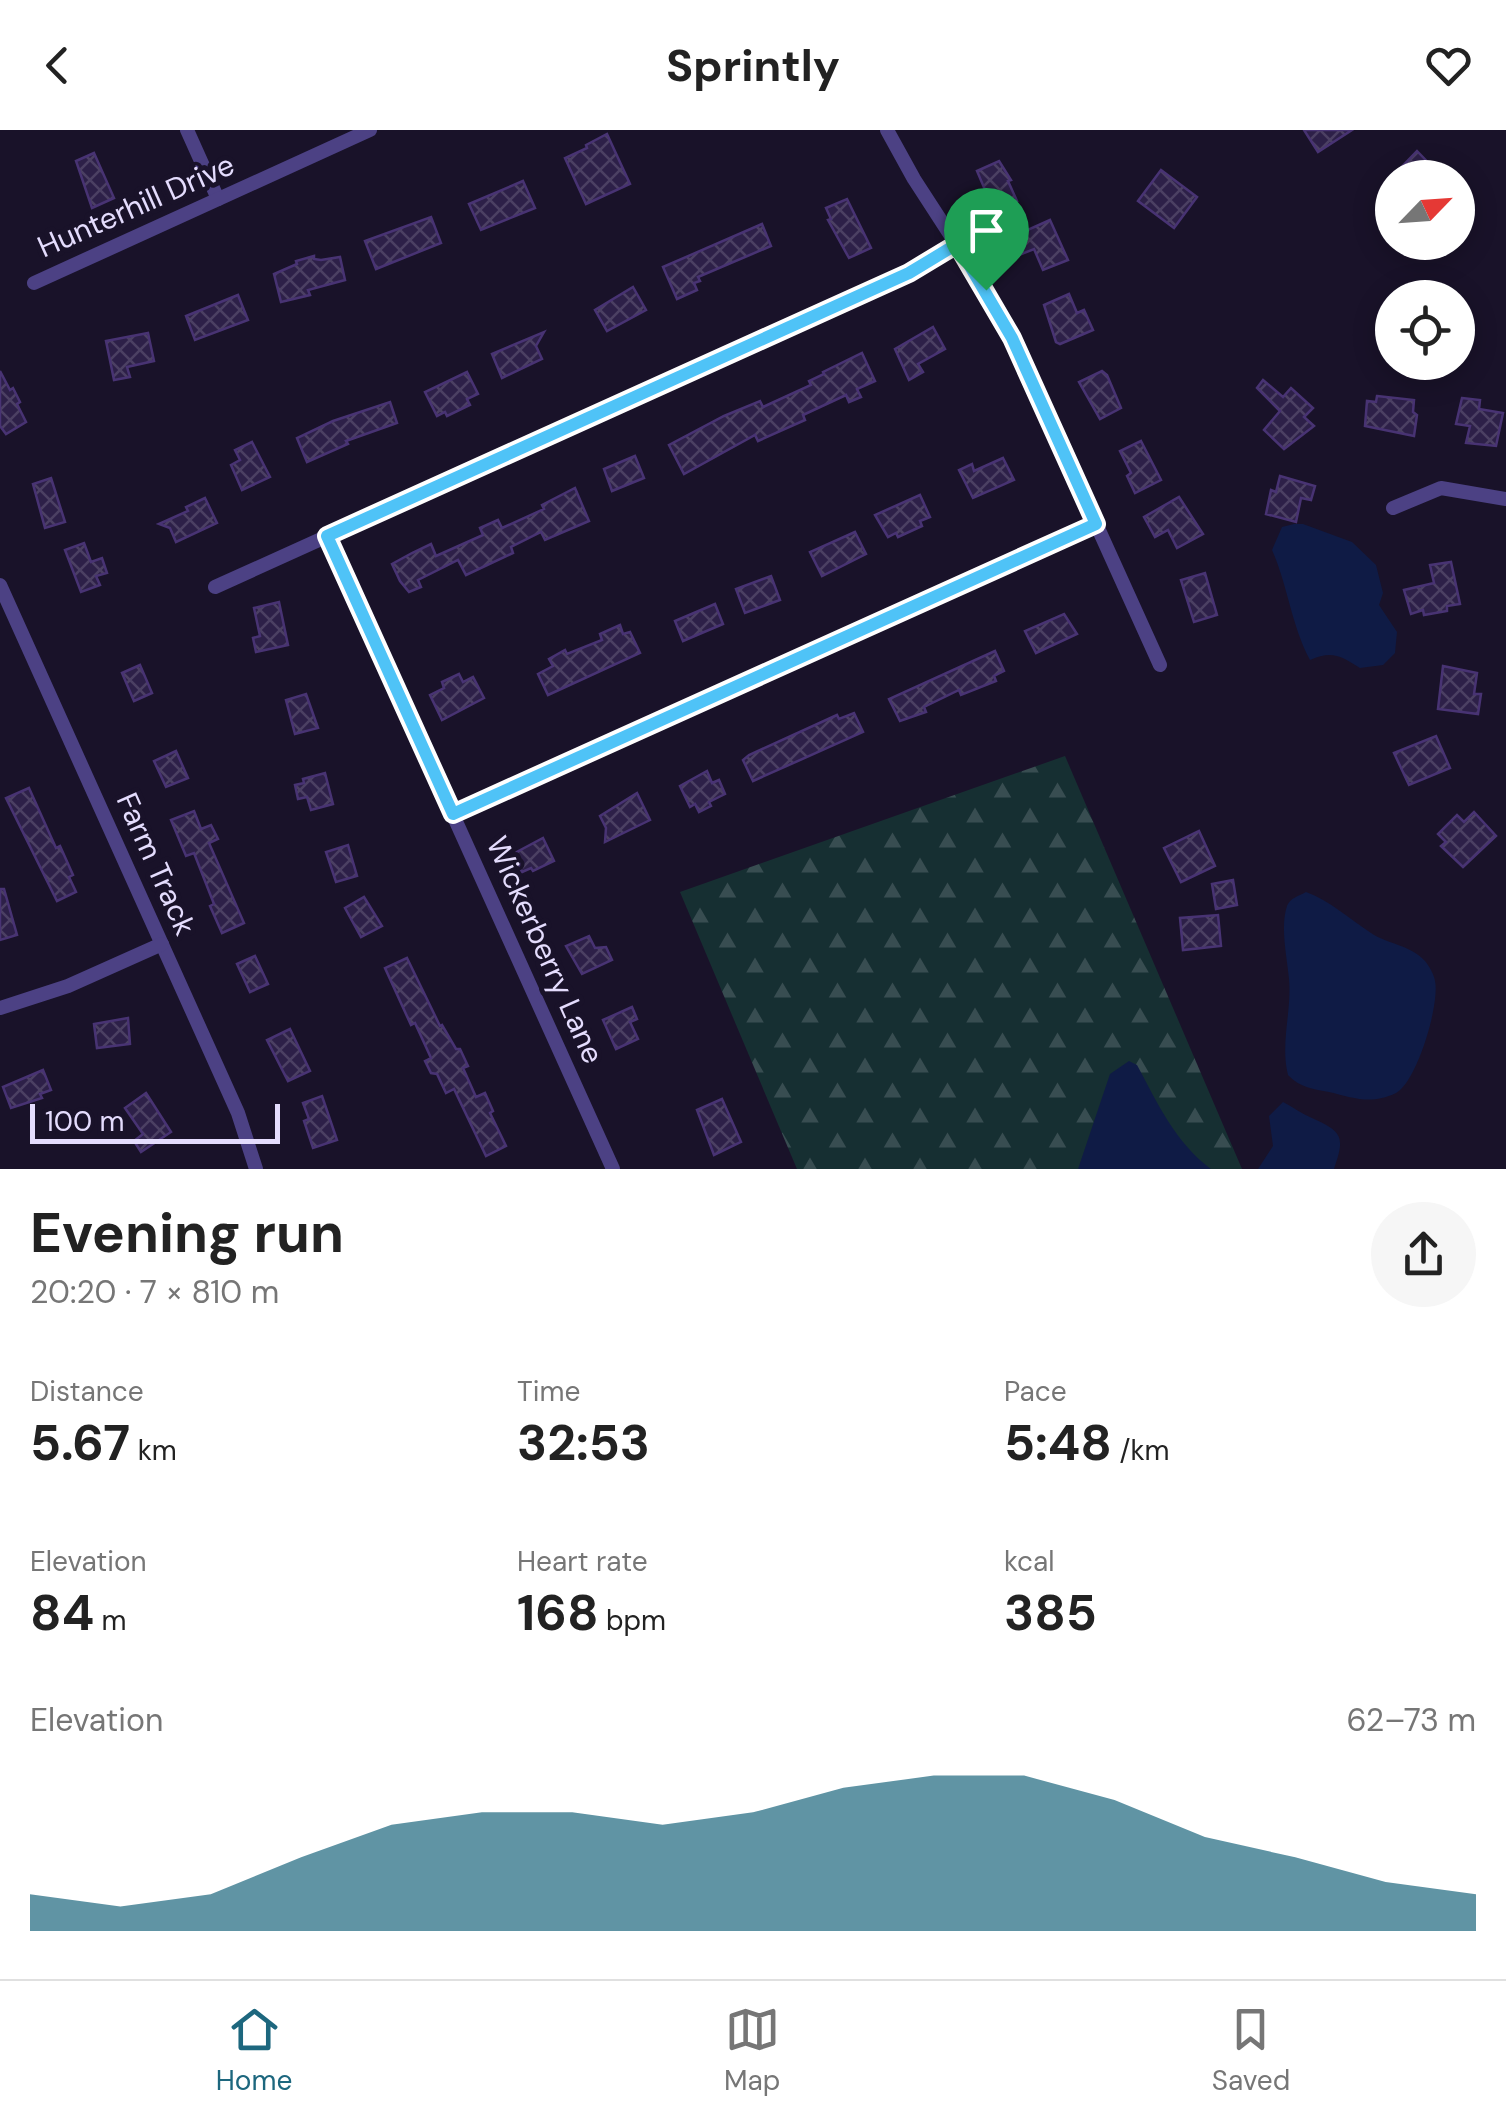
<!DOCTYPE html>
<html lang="en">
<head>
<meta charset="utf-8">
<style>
	:root { --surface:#fff; --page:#f6f6f6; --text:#222; --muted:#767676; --line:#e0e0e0; --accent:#1d677e }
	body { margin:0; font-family:"DM Sans",sans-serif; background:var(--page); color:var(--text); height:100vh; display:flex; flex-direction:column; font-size:38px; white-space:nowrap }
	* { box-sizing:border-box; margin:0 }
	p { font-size:32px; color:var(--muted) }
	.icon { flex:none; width:55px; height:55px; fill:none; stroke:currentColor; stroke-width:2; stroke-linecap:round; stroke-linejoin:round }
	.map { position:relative; height:1039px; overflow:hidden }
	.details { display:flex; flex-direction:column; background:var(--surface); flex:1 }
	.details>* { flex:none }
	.needle { width:65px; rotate:65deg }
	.fabs { position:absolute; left:1375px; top:30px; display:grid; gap:20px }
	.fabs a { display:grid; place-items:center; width:100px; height:100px; border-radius:50%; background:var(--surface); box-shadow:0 5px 25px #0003; font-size:50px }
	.scale { position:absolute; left:30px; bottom:25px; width:250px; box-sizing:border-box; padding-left:10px; border:5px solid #e4dcfd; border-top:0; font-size:28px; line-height:35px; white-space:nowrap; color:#e4dcfd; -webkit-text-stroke:8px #191229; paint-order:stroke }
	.pin { position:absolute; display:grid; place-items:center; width:85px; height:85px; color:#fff; margin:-102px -42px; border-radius:50% 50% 50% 0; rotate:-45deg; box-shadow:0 0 10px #0007 }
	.pin .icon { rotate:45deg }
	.round { display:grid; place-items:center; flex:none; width:105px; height:105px; border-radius:52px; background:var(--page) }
	.summary { display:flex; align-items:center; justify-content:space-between; height:170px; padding:0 30px }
	h1 { font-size:55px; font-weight:700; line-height:75px }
	.stats { display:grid; grid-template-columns:repeat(3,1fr); gap:15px; height:170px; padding:10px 30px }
	.stats div { display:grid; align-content:center }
	.stats b { font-size:50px; font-weight:700 }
	.stats small { font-size:28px; font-weight:400 }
	.stats p { font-size:28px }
	.chart { height:280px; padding:20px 30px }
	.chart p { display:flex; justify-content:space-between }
	.chart svg { width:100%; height:180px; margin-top:10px; fill:var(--accent); opacity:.7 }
	header { display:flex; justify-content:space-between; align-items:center; height:130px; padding:0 30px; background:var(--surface); font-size:45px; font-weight:700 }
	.tabs { display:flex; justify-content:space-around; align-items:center; height:140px; border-top:2px solid var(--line); background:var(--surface); font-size:28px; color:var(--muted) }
	.tabs a { display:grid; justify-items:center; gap:5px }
	.tabs .selected { color:var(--accent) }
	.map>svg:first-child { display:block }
</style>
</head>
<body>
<header><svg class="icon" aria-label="back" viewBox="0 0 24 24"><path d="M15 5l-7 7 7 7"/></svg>Sprintly<svg class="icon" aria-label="heart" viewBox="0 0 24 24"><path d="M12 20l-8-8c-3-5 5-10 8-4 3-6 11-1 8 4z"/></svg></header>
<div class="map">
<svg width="1506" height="1039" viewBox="0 0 1506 1039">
	<defs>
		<pattern id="forest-firs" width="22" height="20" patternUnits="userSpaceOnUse" patternTransform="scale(2.5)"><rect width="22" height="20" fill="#162f32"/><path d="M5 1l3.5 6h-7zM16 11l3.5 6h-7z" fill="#384d51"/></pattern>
		<pattern id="building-cross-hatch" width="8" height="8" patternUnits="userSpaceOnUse" patternTransform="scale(2.5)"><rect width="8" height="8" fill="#2d2048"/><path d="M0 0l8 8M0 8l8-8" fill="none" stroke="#4b4063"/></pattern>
	</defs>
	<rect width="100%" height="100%" fill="#191229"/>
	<path fill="url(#forest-firs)" d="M 1065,626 L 1242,1039 L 797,1039 L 680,762 Z"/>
	<g fill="#0f1b45">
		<path d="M 1294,394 L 1303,394 L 1352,412 L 1376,435 L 1383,463 L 1379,475 L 1397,502 L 1395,523 L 1383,535 L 1360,538 C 1341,526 1332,520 1310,530 C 1291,494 1288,456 1272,420 L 1282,397 Z"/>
		<path d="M 1306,762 C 1329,770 1351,790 1371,803 C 1387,814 1411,815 1425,831 C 1429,836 1434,844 1435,851 C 1440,874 1417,952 1396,963 C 1371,975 1354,968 1329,962 C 1314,959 1300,958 1288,945 C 1280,913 1292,881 1289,849 C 1287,827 1280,797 1287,776 C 1290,768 1299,766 1306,762 Z"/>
		<path d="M 1129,931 L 1137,935 C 1158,974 1175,1012 1211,1039 L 1078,1039 L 1110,944 Z"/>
		<path d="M 1283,972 C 1293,977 1302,984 1312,988 C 1343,1002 1345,1007 1334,1039 L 1258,1039 L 1273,1016 L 1269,986 Z"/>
	</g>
	<g fill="url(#building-cross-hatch)" stroke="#483373" stroke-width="2.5">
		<path d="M 1304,0 L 1352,0 L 1318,22 Z"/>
		<path d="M 607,4 L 630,54 L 586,74 L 565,28 L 587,18 L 586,15 Z"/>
		<path d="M 1417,21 L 1443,48 L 1391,48 Z"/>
		<path d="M 94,23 L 114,68 L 92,78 L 76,31 Z"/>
		<path d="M 999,31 L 1011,50 L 1008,51 L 1017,71 L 994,81 L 977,41 Z"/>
		<path d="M 1161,40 L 1197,67 L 1174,98 L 1138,71 Z"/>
		<path d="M 523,51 L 535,78 L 481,100 L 469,74 Z"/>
		<path d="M 847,69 L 871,118 L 849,128 L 828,90 L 831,89 L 826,78 Z"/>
		<path d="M 431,87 L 441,113 L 376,139 L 365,111 Z"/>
		<path d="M 1050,90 L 1068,130 L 1043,140 L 1034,119 L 1019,125 L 1012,107 Z"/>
		<path d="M 762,94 L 771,116 L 698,147 L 700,151 L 694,153 L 697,160 L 677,169 L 663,137 Z"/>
		<path d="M 314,126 L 314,129 L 321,130 L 340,127 L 345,150 L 308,160 L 310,165 L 281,172 L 274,144 L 297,134 L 296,131 Z"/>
		<path d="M 633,157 L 646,180 L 607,201 L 595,180 Z"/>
		<path d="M 1069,164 L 1077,183 L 1084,180 L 1093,200 L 1060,214 L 1056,212 L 1044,175 Z"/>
		<path d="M 238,165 L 248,190 L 195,210 L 186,186 Z"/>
		<path d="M 933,197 L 945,219 L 918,234 L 923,242 L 909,250 L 895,219 Z"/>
		<path d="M 544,202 L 536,216 L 542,229 L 502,248 L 492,224 Z"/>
		<path d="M 148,203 L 154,231 L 127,237 L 130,247 L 114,250 L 106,211 Z"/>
		<path d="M 862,223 L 875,251 L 857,259 L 861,267 L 849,272 L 846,265 L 803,285 L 805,290 L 758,311 L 755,305 L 684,344 L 669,315 L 724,286 L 760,271 L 763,277 L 811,255 L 809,251 L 824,244 L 823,242 Z"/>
		<path d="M 0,241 L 10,260 L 13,258 L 20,272 L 17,274 L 26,292 L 6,304 L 0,296 Z"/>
		<path d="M 1102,241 L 1107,245 L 1121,278 L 1100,289 L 1079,252 Z"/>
		<path d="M 467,242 L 478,264 L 467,269 L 470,275 L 447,286 L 445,282 L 437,286 L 425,262 Z"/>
		<path d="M 1263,250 L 1283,267 L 1291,258 L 1313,278 L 1304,287 L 1314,296 L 1284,319 L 1264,300 L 1280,281 L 1257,258 Z"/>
		<path d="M 1377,266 L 1414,270 L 1413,282 L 1417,285 L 1414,306 L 1365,296 L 1367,271 L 1376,272 Z"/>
		<path d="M 1462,268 L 1480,270 L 1479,279 L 1503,283 L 1496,316 L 1466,313 L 1470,296 L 1456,294 Z"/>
		<path d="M 390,272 L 397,293 L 346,311 L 348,314 L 307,332 L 297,308 L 333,291 Z"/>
		<path d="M 1141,311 L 1161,350 L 1135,363 L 1127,346 L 1131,343 L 1120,321 Z"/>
		<path d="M 252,312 L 270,347 L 242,360 L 231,335 L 240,330 L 235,320 Z"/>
		<path d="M 635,326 L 644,348 L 612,361 L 604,339 Z"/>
		<path d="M 1003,328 L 1014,350 L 973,368 L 959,340 L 972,334 L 974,341 Z"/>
		<path d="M 1280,346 L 1315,356 L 1311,370 L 1301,368 L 1296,392 L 1266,384 L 1271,360 L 1276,362 Z"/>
		<path d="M 51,348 L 65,392 L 45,398 L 33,354 Z"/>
		<path d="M 575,358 L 589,391 L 545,410 L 541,402 L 511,417 L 513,423 L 466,445 L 458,430 L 418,450 L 421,457 L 409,462 L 400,451 L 392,434 L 412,423 L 431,414 L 436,426 L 483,405 L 480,398 L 498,390 L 502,398 L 544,379 L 542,375 Z"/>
		<path d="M 920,365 L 930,387 L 920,391 L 922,396 L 898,407 L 896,403 L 888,407 L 875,385 Z"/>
		<path d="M 1179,367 L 1203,404 L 1177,418 L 1168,400 L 1155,407 L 1144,387 Z"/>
		<path d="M 205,368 L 217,393 L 176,412 L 170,398 L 159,394 L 188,381 L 186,377 Z"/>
		<path d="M 855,402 L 866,424 L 822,446 L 810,422 Z"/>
		<path d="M 84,413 L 91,432 L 102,428 L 107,443 L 96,446 L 100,455 L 81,462 L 65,420 Z"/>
		<path d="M 1451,432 L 1460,474 L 1447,476 L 1447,481 L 1424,485 L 1423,480 L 1411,484 L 1404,460 L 1434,453 L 1430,435 Z"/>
		<path d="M 1205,443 L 1217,485 L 1194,492 L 1181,450 Z"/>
		<path d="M 771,446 L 780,470 L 745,483 L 736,459 Z"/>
		<path d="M 279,472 L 288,515 L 256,522 L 253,508 L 260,506 L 254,478 Z"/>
		<path d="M 715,474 L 723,494 L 683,511 L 675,491 Z"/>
		<path d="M 1064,484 L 1077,504 L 1036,523 L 1025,501 Z"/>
		<path d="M 620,495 L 623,504 L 630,502 L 640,523 L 548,565 L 538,544 L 553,536 L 549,529 L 565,520 L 567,524 L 602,510 L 600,504 Z"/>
		<path d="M 995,521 L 1004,541 L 994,546 L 996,551 L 961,565 L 959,560 L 924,577 L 926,582 L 900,591 L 889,569 Z"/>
		<path d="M 140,535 L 152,563 L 134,571 L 122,543 Z"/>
		<path d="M 1443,536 L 1477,543 L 1474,564 L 1481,564 L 1478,584 L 1438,579 Z"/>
		<path d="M 459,544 L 463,552 L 473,547 L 484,568 L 442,590 L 430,565 L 444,558 L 442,552 Z"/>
		<path d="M 306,564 L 318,598 L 295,604 L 286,570 Z"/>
		<path d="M 854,583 L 863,602 L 753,651 L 743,630 L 749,625 L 837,585 L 839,589 Z"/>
		<path d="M 1436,606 L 1450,638 L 1409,655 L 1394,623 Z"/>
		<path d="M 176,621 L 188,648 L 166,657 L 154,631 Z"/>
		<path d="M 707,641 L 712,653 L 719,650 L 725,664 L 709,672 L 711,676 L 699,682 L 695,674 L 690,677 L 680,656 Z"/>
		<path d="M 325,643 L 333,674 L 311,680 L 307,667 L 298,669 L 295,655 L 304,653 L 303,649 Z"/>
		<path d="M 29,658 L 56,718 L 60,716 L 73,745 L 69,747 L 76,762 L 57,771 L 6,668 Z"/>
		<path d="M 637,663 L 650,690 L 605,712 L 606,698 L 600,686 Z"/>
		<path d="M 194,681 L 201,699 L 211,695 L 218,709 L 209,713 L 244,793 L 222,803 L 210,776 L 214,774 L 194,723 L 186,726 L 171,690 Z"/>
		<path d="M 1474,682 L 1496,706 L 1463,737 L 1441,716 L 1446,712 L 1438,704 L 1457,685 L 1464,692 Z"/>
		<path d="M 1199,701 L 1215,736 L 1181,752 L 1164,718 Z"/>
		<path d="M 543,708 L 554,731 L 533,741 L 531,738 L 522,742 L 513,724 Z"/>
		<path d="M 348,715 L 357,746 L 336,752 L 326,722 Z"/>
		<path d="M 1233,750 L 1237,775 L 1216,779 L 1212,754 Z"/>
		<path d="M 0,759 L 4,759 L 17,805 L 0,810 Z"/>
		<path d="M 364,767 L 382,796 L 361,807 L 345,778 Z"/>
		<path d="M 1218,785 L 1221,816 L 1183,820 L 1180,788 Z"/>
		<path d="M 589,806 L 595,818 L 606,817 L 612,830 L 582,844 L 566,816 Z"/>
		<path d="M 255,826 L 268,854 L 250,862 L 237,834 Z"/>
		<path d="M 407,828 L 440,896 L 442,895 L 456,919 L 460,919 L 468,936 L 463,938 L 476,967 L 485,963 L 493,981 L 490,983 L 506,1016 L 486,1026 L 454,959 L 446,963 L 437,944 L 431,943 L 425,931 L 431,928 L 415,893 L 411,895 L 385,838 Z"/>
		<path d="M 632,877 L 637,889 L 630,892 L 638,909 L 616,919 L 603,890 Z"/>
		<path d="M 128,888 L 130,914 L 97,918 L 94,894 Z"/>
		<path d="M 290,899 L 310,941 L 288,951 L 267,910 Z"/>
		<path d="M 43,940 L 51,960 L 40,964 L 42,968 L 11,978 L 3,957 Z"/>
		<path d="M 146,963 L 171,1002 L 141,1022 L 134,1011 L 143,1004 L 125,978 Z"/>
		<path d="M 322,966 L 337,1010 L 313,1018 L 304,991 L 309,989 L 303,973 Z"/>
		<path d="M 722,969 L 741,1012 L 714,1025 L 697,980 Z"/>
	</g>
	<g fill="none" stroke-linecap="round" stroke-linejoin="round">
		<g stroke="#4c4184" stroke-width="14">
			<path d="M 187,0 L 218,69"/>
			<path d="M 887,0 L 914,49 L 986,160 L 1012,208 L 1160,535"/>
			<path d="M 34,153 L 370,0"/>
			<path d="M 1393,378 L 1441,358 L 1506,369"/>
			<path d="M 327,406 L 613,1039"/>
			<path d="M 0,455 L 238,983 L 256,1039"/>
			<path d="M 215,457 L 909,143 L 957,114"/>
			<path d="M 453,684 L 1096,393"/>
			<path d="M 0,878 L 68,856 L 162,814"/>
		</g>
	</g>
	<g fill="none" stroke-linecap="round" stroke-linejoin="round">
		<g stroke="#fff" stroke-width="20">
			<path id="route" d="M 957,114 L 1012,208 L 1096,394 L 453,684 L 327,406 L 909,143 Z"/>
		</g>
		<use href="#route" stroke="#4fc3f7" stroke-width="12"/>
	</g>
	<g text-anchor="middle" stroke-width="10" stroke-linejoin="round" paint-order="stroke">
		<g font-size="30" fill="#e4dcfd" stroke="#191229">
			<text transform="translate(136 76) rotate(-24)" y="10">Hunterhill Drive</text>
			<text transform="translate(156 734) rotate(66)" y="10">Farm Track</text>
			<text transform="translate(545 820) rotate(66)" y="10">Wickerberry Lane</text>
		</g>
	</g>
</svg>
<div class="fabs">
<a><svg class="needle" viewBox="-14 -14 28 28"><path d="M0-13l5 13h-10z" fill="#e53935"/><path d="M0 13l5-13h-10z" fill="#767676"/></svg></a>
<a><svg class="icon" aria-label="locate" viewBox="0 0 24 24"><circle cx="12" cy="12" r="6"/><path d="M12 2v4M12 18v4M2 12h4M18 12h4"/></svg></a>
</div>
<div class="scale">100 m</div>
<div class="pin" style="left:986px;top:160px;background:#1e9e55"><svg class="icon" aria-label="arrive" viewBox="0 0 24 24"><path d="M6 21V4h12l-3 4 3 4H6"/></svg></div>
</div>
<section class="details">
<div class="summary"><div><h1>Evening run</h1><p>20:20 · 7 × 810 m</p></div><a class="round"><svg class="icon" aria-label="share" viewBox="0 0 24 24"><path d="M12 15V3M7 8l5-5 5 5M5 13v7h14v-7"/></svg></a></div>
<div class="stats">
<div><p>Distance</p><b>5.67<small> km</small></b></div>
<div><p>Time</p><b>32:53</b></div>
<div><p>Pace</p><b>5:48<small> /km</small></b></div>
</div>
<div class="stats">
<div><p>Elevation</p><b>84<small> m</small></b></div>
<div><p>Heart rate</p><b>168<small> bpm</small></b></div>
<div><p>kcal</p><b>385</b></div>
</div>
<div class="chart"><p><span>Elevation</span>62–73 m</p>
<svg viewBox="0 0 160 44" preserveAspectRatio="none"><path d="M0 44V35L10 38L20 35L30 26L40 18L50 15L60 15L70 18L80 15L90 9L100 6L110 6L120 12L130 21L140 26L150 32L160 35V44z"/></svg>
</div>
</section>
<nav class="tabs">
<a class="selected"><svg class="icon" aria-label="home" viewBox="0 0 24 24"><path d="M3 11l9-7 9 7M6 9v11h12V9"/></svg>Home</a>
<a><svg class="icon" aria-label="map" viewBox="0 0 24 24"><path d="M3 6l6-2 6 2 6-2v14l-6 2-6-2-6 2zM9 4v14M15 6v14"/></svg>Map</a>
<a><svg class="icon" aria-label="saved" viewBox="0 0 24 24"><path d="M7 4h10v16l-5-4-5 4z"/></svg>Saved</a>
</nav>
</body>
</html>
